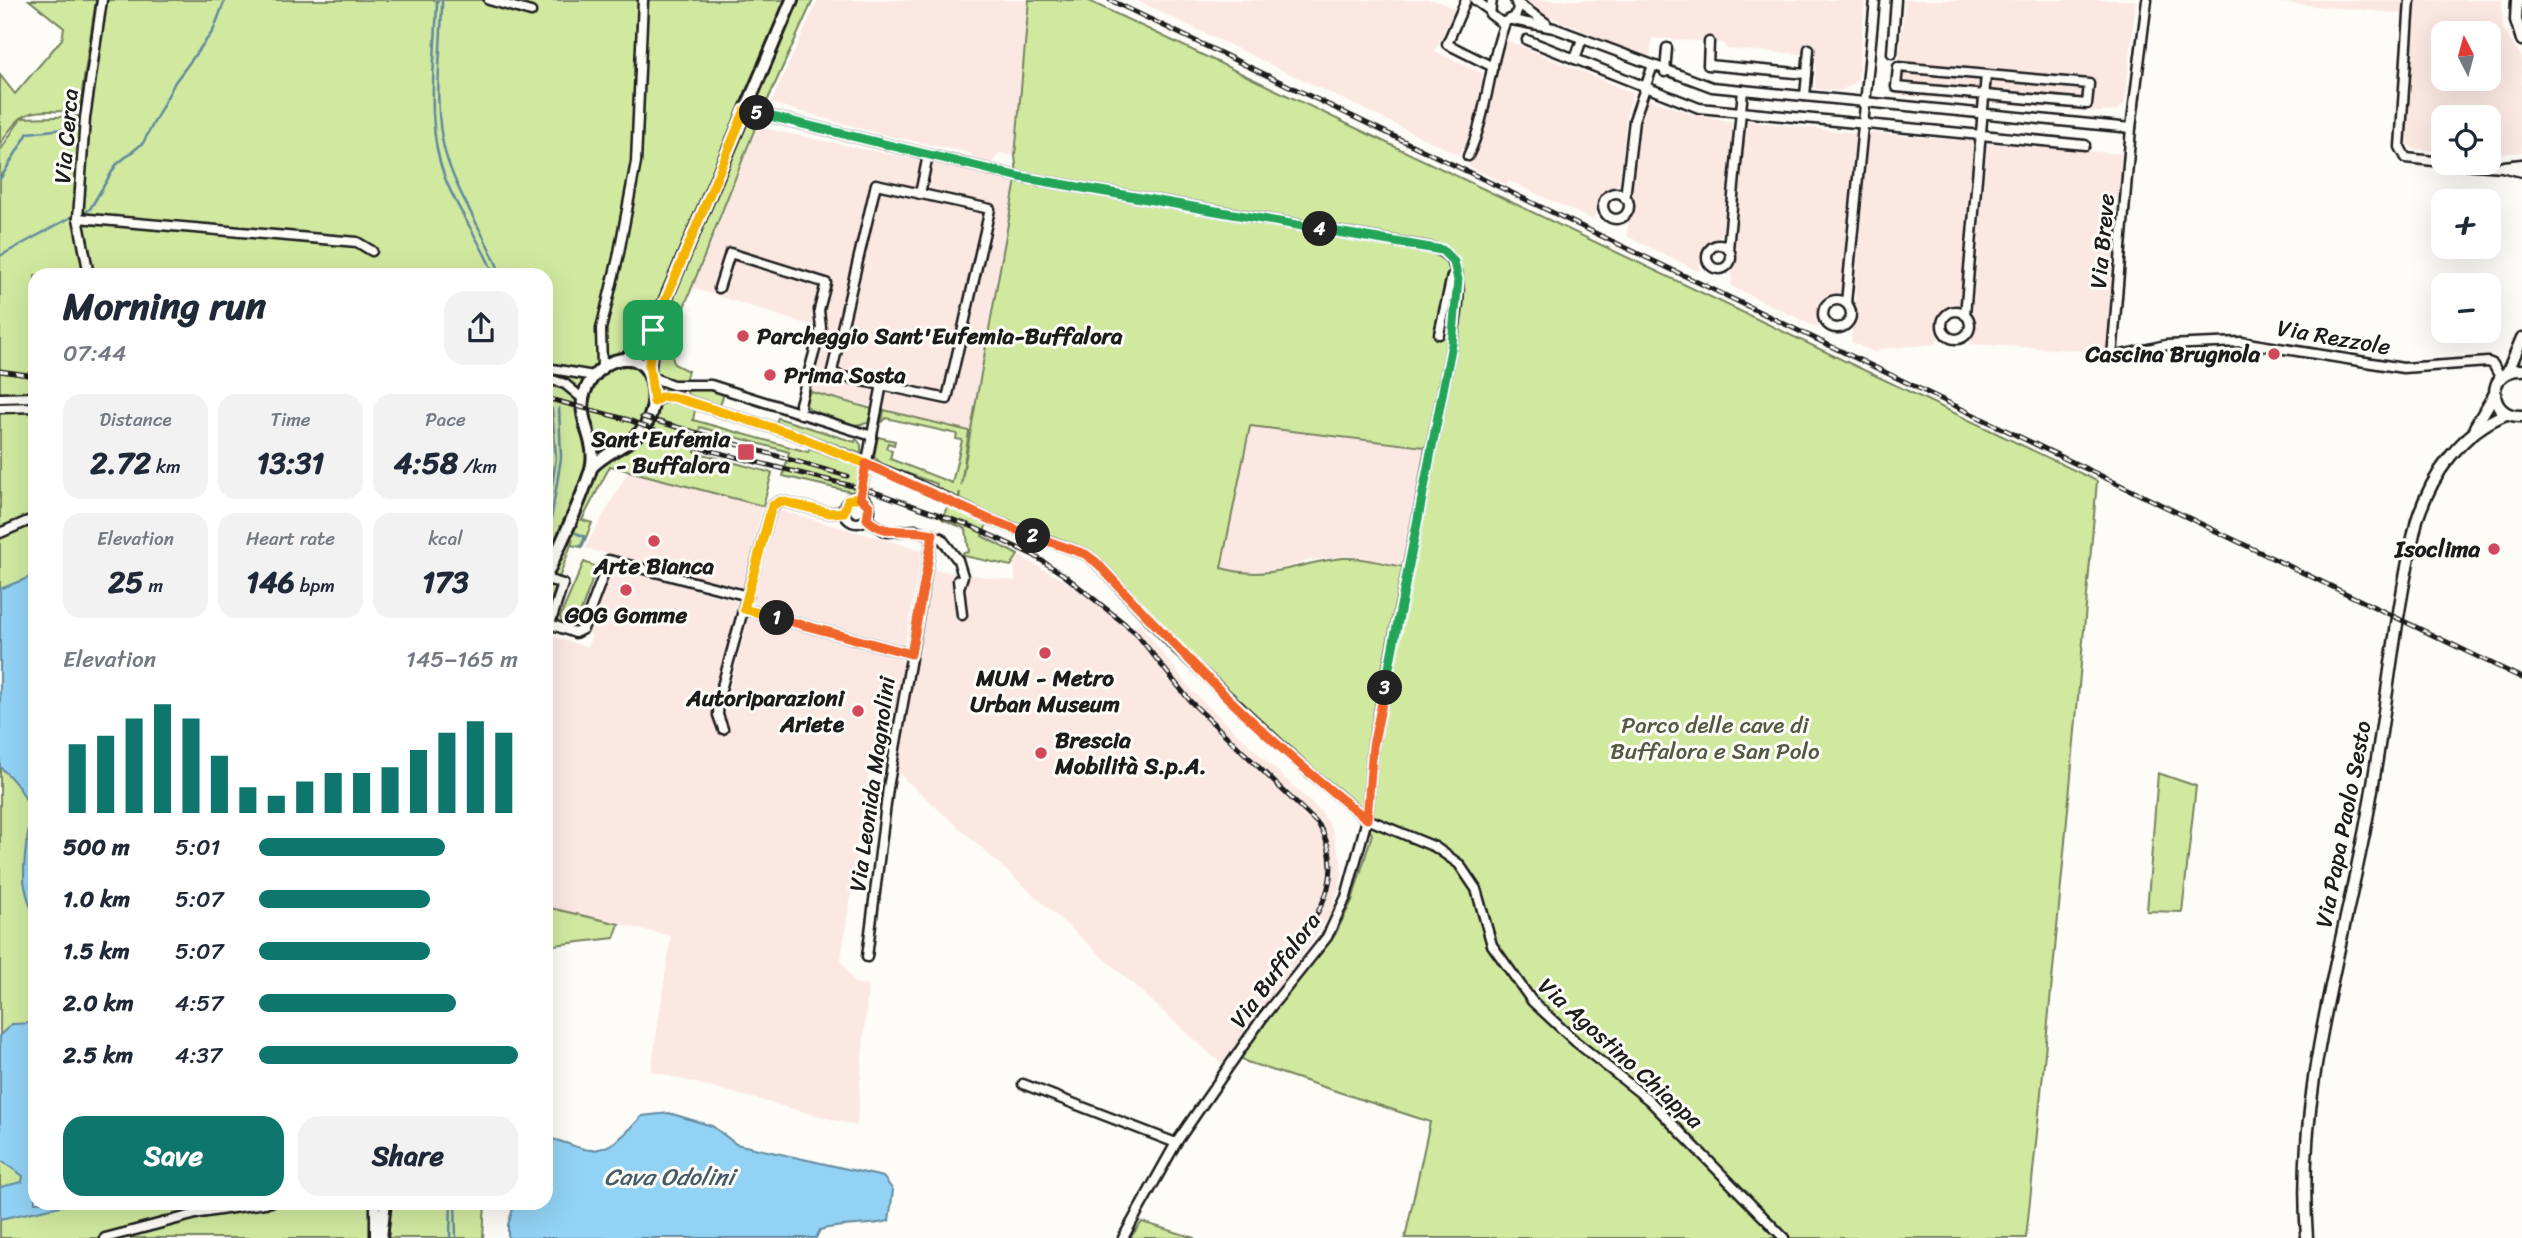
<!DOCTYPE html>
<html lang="en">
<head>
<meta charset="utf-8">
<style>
	:root { --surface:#fff; --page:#f2f2f3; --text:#1f2937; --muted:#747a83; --accent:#0f766e }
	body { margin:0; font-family:Sriracha,sans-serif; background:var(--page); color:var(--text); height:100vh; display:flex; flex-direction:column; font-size:26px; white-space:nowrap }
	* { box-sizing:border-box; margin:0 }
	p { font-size:23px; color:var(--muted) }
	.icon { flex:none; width:38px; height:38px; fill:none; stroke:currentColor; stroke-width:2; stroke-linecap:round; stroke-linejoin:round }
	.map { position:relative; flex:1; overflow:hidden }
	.sheet { position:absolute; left:28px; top:268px; width:525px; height:942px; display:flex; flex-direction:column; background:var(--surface); border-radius:21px; box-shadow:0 7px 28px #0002 }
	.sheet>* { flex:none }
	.needle { width:46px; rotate:354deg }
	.controls { position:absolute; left:2431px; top:21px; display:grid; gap:14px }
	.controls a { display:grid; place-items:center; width:70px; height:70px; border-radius:14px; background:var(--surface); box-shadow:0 7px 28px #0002; font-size:35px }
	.pin { position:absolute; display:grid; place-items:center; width:60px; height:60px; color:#fff; margin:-30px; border-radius:14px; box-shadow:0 4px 10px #0006 }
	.km { position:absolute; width:35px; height:35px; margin:-18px; border-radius:50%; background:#222; color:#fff; font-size:19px; line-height:35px; text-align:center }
	.round { display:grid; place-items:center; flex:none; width:74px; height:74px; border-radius:21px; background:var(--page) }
	.summary { display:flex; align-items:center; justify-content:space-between; height:119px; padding:0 35px }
	h1 { font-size:38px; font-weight:800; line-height:52px }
	.stats { display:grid; grid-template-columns:repeat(3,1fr); gap:10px; height:119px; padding:7px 35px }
	.stats div { display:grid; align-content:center; border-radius:18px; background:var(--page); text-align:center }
	.stats b { font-size:30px; font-weight:800 }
	.stats small { font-size:19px; font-weight:400 }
	.stats p { font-size:19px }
	.chart { height:196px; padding:14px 35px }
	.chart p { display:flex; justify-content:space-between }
	.chart svg { width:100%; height:126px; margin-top:7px; stroke:var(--accent); stroke-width:6 }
	.cta { display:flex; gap:14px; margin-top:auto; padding:14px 35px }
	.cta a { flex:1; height:80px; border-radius:21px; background:var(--accent); color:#fff; font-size:28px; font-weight:800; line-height:80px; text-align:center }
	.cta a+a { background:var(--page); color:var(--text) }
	ul { padding:0 35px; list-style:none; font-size:23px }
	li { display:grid; grid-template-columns:112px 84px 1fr; align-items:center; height:52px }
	li i { height:18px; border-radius:9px; background:var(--accent) }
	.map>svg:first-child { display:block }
</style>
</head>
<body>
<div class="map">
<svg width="2522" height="1238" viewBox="0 0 2522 1238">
	<rect width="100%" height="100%" fill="#fdfcf7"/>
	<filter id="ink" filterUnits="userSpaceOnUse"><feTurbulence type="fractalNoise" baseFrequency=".0143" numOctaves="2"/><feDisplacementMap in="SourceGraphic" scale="14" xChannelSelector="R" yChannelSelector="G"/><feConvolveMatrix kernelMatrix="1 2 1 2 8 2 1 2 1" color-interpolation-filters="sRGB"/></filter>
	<g filter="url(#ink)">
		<g fill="#fbe8e3" fill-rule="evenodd">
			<path d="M 818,0 L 1029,0 L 1015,156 L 1000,153 L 992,163 L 975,160 L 970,153 L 880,134 L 771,103 Z"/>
			<path d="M 1136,0 L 1434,0 L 1455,9 L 1435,51 L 1483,74 L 1473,128 L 1459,155 Z"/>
			<path d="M 1521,0 L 1865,0 L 1858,78 L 1854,84 L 1840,91 L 1815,89 L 1816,55 L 1726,49 L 1723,43 L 1652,38 L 1650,59 L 1531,9 Z"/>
			<path d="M 1905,0 L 2136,0 L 2125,103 L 2116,111 L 2099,112 L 1896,95 Z"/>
			<path d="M 2251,0 L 2406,0 L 2405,14 Z"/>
			<path d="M 2415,0 L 2502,0 L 2503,30 L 2522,58 L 2522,152 L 2489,154 L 2488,117 L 2443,117 L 2443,151 L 2413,149 L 2407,144 L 2405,137 ZM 2443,33 L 2488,33 L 2488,79 L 2443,79 Z"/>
			<path d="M 1504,39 L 1633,93 L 1626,116 L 1620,180 L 1618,185 L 1601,194 L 1593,220 L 1509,181 L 1506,184 L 1468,166 L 1482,135 Z"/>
			<path d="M 1647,98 L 1693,114 L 1733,122 L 1724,228 L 1720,236 L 1702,251 L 1699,272 L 1627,236 L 1638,119 L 1644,99 Z"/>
			<path d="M 1747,121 L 1856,133 L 1844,284 L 1842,291 L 1821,308 L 1818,328 L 1731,286 L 1744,124 Z"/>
			<path d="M 757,127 L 1014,180 L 986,367 L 972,432 L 808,391 L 825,330 L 693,288 Z"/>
			<path d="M 1871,133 L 1972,141 L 1975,144 L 1962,298 L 1958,307 L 1941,318 L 1937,344 L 1879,349 L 1876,353 L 1851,342 L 1868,136 Z"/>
			<path d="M 1990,143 L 2123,154 L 2121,218 L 2113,263 L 2108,352 L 1970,344 L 1987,145 Z"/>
			<path d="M 1250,427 L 1424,447 L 1403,566 L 1348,556 L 1311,560 L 1264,573 L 1245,573 L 1222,567 Z"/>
			<path d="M 629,470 L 763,506 L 742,591 L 585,548 Z"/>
			<path d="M 778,510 L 922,550 L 905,645 L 754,604 L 752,600 L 775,513 Z"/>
			<path d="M 1018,555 L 1065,581 L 1130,630 L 1140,624 L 1192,691 L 1322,813 L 1331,827 L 1341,860 L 1342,877 L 1332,912 L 1226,1068 L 896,771 L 929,569 L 1015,581 L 1014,561 Z"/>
			<path d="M 610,565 L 739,602 L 718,684 L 730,687 L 749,616 L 896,655 L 903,663 L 886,773 L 869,771 L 841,960 L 854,983 L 868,985 L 857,1126 L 651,1071 L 671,936 L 546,907 L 546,635 L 588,647 L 592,634 L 587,633 Z"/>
		</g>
		<g fill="#d0e99f" stroke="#76825e" stroke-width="2" fill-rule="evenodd">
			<path d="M 29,0 L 96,0 L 79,111 C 34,113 25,102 0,145 L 0,75 L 15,94 L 62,39 L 64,28 Z"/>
			<path d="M 104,0 L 813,0 L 756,126 L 669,345 L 674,364 L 688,371 L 678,403 L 695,410 L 693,420 L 808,452 L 809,449 L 854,464 L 860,469 L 856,493 L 783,476 L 789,452 L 700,427 L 695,452 L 772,473 L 763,506 L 610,466 L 582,520 L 592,523 L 582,547 L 571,545 L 573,539 L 546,614 L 546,275 L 35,275 L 35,1202 L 485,1202 L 483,1238 L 0,1238 L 0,151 L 21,118 L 87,116 Z"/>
			<path d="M 1029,0 L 1087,0 L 2097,481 C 2075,733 2053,986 2026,1238 L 1405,1238 L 1430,1122 L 1247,1062 L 1240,1057 L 1289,988 L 1335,935 L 1352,901 L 1372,834 L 1356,808 L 1310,770 L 1177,646 L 1100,560 L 959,501 L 960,492 L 958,498 L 936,487 L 937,484 L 882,464 L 874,457 L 878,437 L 895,441 L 894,445 L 888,443 L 886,448 L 892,451 L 890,459 L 952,483 L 962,440 L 956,439 L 957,434 L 886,418 L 882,422 L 884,410 L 969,431 L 961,485 L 1017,174 L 1015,156 ZM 1250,426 L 1425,447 L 1404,567 C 1385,564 1363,557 1344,558 C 1296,562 1272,582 1221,568 Z"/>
			<path d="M 703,388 L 724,393 L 720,406 L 688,395 L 687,391 Z"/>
			<path d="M 808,391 L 872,409 L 868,423 L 854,425 L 811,410 L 806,405 Z"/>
			<path d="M 778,418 L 855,442 L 856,438 L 861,445 L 861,454 L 776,422 Z"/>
			<path d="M 940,498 L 988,522 L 982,536 L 1018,555 L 1011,566 L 964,556 L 963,553 L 969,552 L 966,529 L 942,519 L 948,505 L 939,501 Z"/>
			<path d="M 584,562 L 597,567 L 577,622 L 572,625 L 562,622 L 560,617 Z"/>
			<path d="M 2158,773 L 2196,786 L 2182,912 L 2147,911 Z"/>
			<path d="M 546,907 L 619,924 L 614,938 L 546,946 Z"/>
			<path d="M 1142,1222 L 1195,1238 L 1130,1238 Z"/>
		</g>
		<g fill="#92d2f4" stroke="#63899e" stroke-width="2">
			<path d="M 35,575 L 35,920 C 31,907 24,891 24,877 C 23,824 47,810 0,767 L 0,589 Z"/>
			<path d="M 35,1023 L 35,1202 L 79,1202 L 0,1219 L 0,1187 L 22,1182 L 23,1176 L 0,1160 L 0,1035 L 12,1024 Z"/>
			<path d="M 669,1113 L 712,1126 L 736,1144 L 883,1177 L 893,1190 L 889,1221 C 866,1227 843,1223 820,1230 L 816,1238 L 508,1238 L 508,1225 L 515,1202 L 546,1202 L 546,1138 C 561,1139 576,1149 590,1150 C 613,1150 628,1131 642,1116 Z"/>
		</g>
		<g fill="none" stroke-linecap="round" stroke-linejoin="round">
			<g stroke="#63899e" stroke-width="2.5">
				<path d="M 437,0 C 436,57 424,123 445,178 C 458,212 481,241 494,275"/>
				<path d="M 442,0 C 442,49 432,104 445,152 C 457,195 485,233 501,275"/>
				<path d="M 77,178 L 74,222 L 84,268"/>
				<path d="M 0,179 L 28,133 L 81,127"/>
				<path d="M 84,213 L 90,209 L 116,165 L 143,143 L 175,82 L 213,31 L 225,0"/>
				<path d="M 0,256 L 75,215"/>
				<path d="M 551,520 L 561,458 L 559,408"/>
				<path d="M 546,526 L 556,458 L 552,409"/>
				<path d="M 576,533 L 585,537 L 581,546"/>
				<path d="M 455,1202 L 456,1238"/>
				<path d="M 450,1238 L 451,1202"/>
			</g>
			<g stroke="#1c1c1c" stroke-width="13">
				<g id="minor">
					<path d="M 489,0 L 531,12"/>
					<path d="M 1466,0 L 1447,44 L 1493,67"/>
					<path d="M 1475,0 L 1489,10"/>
					<path d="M 1492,0 L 1490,14 L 1502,23 L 1515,17 L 1518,8 L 1515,0"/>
					<path d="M 2147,0 L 2131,128 L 2112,357 L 2166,345 L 2241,342 L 2403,368 L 2488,362 L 2493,364 L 2500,377"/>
					<path d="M 2410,0 L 2400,147 L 2406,158 L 2443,162"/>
					<path d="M 1517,3 L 1546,23"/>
					<path d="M 1512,20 L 1554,28 L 1712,87 L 2131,128"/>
					<path d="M 1527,40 L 1699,108 L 2085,145"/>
					<path d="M 1709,42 L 1708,65 L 1807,74 L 1805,96"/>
					<path d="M 1892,53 L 1896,0"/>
					<path d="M 1575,59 L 1582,39"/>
					<path d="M 1898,67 L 2089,84 L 2087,104 L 1896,87 Z"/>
					<path d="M 1665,72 L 1667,48"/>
					<path d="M 1807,74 L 1809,49"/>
					<path d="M 745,110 L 1020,177 L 1433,248 C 1472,260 1456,312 1452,344 L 1373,745 L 1367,819 L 1346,897 L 1327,937 L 1263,1017 L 1176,1143 L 1123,1238"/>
					<path d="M 1468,156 C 1488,114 1488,66 1505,23"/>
					<path d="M 2448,163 L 2502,167 L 2522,172"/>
					<path d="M 2504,166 L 2522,164"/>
					<path d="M 876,184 L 990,209 L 947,399 L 839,376 L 832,371 Z"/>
					<circle cx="1616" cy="206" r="13"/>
					<path d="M 920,194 L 928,155"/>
					<path d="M 1625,198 L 1634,120 L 1652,68"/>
					<path d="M 78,218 L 357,242 L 372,251"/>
					<circle cx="1719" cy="257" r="12"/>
					<path d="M 1728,249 L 1743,90"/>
					<path d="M 89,275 L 78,218 L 85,118 L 102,0"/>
					<path d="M 719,288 L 730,253 L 826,283 L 819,310 L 821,328 L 800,404 L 801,414"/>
					<circle cx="1837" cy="314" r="14"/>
					<path d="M 1846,303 L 1875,0"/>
					<circle cx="1956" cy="325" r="14"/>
					<path d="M 1965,315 L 1986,75"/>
					<path d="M 1439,334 L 1452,276 L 1457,273"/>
					<path d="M 602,367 L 601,329 L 618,258 L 636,162 L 643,0"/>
					<path d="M 546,368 L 594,376"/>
					<path d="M 651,377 L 673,385 L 711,385 L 872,436"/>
					<path d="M 546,378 L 565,384 L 583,399"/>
					<path d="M 0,398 L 35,397"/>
					<path d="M 654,402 L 665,396 L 673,397 L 790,433 L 910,481 L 991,520 L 1085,554 L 1096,562 L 1176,648 L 1309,772 L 1367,819 L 1435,847 L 1459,864 L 1476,889 L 1492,945 L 1532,1001 L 1576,1042 L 1649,1100 L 1784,1238"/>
					<path d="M 0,408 L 35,407"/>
					<circle cx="857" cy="510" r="13"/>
					<path d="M 860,497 L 882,384 L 879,377"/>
					<path d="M 867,519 L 886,532 L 916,530 L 941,538 L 958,560 L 963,576 L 960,585"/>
					<path d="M 0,533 L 35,518"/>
					<path d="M 546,579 L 563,584 L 550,624 L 575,633 L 583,629 L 609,560 L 748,596"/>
					<path d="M 958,580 L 962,615"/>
					<path d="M 744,609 L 911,654"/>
					<path d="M 723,729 L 718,715 L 719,697 L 772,506 L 781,501 L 829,513 L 844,511"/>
					<path d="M 867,957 L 888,788 L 933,534"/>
					<path d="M 1023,1084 L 1176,1143"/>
					<path d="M 105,1238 L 200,1213 L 271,1202"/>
					<path d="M 375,1238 L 375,1202"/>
				</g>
			</g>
			<g stroke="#1c1c1c" stroke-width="15">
				<g id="tertiary">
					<path d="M 2517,0 L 2516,20 L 2522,40"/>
					<path d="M 2522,370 C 2486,368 2486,418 2522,416"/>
					<path d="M 2508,371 L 2522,338"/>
					<path d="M 2475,427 L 2494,395"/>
					<path d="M 2307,1238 C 2296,1097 2338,965 2365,829 C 2385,726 2393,621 2417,520 C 2432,474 2461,432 2506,414"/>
				</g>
			</g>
			<g stroke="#1c1c1c" stroke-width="16">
				<g id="secondary">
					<path d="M 626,359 L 649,335"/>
					<path d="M 649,373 L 653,329 L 792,0"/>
					<path d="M 546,577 C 561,542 580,505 591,469 C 600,435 566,413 593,377 C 599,370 605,364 614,361 C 654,348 662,401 645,426 C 631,446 607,450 591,468"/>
					<path d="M 381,1238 L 385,1202"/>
				</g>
			</g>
			<use href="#minor" stroke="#fdfcf7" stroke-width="8"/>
			<use href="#tertiary" stroke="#fdfcf7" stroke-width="10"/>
			<use href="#secondary" stroke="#fdfcf7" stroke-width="10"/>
			<g stroke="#1c1c1c" stroke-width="5">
				<g id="rail">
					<path d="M 1110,0 L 2522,678"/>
					<path d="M 0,371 L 35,376"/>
					<path d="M 546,398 L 629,420 L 692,446 L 872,491 L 971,526 L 1033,555 L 1064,575 L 1135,632 L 1190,701 L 1319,825 C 1346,872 1323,907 1296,947"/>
					<path d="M 642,417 L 847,476"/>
				</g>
			</g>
			<use href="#rail" stroke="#fdfcf7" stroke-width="2.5" stroke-dasharray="8" stroke-linecap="butt"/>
		</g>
	</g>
	<g fill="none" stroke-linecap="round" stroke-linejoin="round" filter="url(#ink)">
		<g stroke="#fff" stroke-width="14">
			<path id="split-1" d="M 653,330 L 649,364 L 654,402 L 661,397 L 673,397 L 790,433 L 866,464 L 860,497 L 848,500 L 844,512 L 829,513 L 781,501 L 772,506 L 744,609 L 777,618"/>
		</g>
		<g stroke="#fff" stroke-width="14">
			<path id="split-2" d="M 777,618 L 911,654 L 933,534 C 907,527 887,538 867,519 L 869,506 L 860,497 L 866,464 L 991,520 L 1033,536"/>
		</g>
		<g stroke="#fff" stroke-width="14">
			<path id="split-3" d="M 1033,536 L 1085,554 L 1096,562 C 1181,653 1268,744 1367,819 L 1373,746 L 1385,688"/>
		</g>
		<g stroke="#fff" stroke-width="14">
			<path id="split-4" d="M 1320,229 L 1442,250 L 1454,262 L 1458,280 L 1452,344 L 1385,688"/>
		</g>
		<g stroke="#fff" stroke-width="14">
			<path id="split-5" d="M 757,113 L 1020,177 L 1320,229"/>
		</g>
		<g stroke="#fff" stroke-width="14">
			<path id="split-6" d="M 653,330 L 745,110 L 757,113"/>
		</g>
		<use href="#split-1" stroke="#f5b400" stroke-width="9"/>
		<use href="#split-2" stroke="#f0652b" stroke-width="9"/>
		<use href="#split-3" stroke="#f0652b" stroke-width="9"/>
		<use href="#split-4" stroke="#22a559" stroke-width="9"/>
		<use href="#split-5" stroke="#22a559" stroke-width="9"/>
		<use href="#split-6" stroke="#f5b400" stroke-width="9"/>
	</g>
	<g fill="#d1495b" stroke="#fdfcf7" stroke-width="2.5">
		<circle cx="743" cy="336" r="7"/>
		<circle cx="2274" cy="354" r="7"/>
		<circle cx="770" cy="375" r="7"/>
		<rect x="737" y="443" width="18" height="18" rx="3.5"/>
		<circle cx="654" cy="541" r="7"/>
		<circle cx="2494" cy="549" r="7"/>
		<circle cx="626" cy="590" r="7"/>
		<circle cx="1045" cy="653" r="7"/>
		<circle cx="858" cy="711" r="7"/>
		<circle cx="1041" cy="753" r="7"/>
	</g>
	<g text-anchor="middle" stroke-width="6" stroke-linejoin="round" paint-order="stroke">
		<g font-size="23" fill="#1c1c1c" stroke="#fdfcf7">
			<text transform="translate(66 136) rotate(-85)" y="8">Via Cerca</text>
			<text transform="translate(2102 241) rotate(-85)" y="8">Via Breve</text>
			<text transform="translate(2334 337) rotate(10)" y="8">Via Rezzole</text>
			<text transform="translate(872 784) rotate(-82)" y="8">Via Leonida Magnolini</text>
			<text transform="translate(2343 824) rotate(-79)" y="8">Via Papa Paolo Sesto</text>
			<text transform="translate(1275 970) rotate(-54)" y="8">Via Buffalora</text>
			<text transform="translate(1621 1053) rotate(42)" y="8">Via Agostino Chiappa</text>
		</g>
		<g font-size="23" font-weight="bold" fill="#1c1c1c" stroke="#fdfcf7" text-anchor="end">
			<text x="757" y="344" text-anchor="start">Parcheggio Sant'Eufemia-Buffalora</text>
			<text x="2260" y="362">Cascina Brugnola</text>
			<text x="784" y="383" text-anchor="start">Prima Sosta</text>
			<text x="730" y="447">Sant'Eufemia<tspan x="730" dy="26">- Buffalora</tspan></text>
			<text x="2480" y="557">Isoclima</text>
			<text x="654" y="574" text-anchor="middle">Arte Bianca</text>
			<text x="626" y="623" text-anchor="middle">GOG Gomme</text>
			<text x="1045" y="686" text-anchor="middle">MUM - Metro<tspan x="1045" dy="26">Urban Museum</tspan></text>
			<text x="844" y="706">Autoriparazioni<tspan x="844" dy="26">Ariete</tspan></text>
			<text x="1055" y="748" text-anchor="start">Brescia<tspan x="1055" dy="26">Mobilità S.p.A.</tspan></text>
		</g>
		<g font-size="23" fill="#525a43" stroke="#fdfcf7">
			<text x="1715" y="733">Parco delle cave di<tspan x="1715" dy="26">Buffalora e San Polo</tspan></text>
		</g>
		<g font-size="24" font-style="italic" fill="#455c68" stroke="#fdfcf7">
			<text x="669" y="1185">Cava Odolini</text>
		</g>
	</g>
</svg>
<div class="controls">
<a><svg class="needle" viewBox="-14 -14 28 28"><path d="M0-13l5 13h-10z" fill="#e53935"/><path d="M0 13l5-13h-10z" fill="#747a83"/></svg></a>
<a><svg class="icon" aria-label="locate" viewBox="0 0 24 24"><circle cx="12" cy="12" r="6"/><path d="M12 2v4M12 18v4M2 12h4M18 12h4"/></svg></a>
<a>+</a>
<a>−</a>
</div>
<div class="pin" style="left:653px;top:330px;background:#1e9e55"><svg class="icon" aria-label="arrive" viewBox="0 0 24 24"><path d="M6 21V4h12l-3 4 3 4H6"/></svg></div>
<b class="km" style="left:777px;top:618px">1</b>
<b class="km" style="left:1033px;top:536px">2</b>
<b class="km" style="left:1385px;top:688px">3</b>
<b class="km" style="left:1320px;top:229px">4</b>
<b class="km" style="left:757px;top:113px">5</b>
<section class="sheet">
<div class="summary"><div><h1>Morning run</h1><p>07:44</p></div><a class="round"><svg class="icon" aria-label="share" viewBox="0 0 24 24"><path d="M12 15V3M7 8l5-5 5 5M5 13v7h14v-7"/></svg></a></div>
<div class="stats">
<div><p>Distance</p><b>2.72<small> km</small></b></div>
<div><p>Time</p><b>13:31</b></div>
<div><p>Pace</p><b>4:58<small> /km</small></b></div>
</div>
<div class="stats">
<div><p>Elevation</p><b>25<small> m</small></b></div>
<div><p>Heart rate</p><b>146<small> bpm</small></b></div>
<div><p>kcal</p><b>173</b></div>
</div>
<div class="chart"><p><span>Elevation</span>145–165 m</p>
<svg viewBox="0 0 160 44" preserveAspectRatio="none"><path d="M5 44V20M15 44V17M25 44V11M35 44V6M45 44V11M55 44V24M65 44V35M75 44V38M85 44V33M95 44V30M105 44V30M115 44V28M125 44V22M135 44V16M145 44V12M155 44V16"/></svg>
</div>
<ul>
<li><b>500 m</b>5:01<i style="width:72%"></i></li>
<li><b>1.0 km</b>5:07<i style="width:66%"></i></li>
<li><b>1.5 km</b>5:07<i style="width:66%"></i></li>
<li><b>2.0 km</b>4:57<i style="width:76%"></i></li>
<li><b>2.5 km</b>4:37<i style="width:100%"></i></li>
</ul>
<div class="cta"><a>Save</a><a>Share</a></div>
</section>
</div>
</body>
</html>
